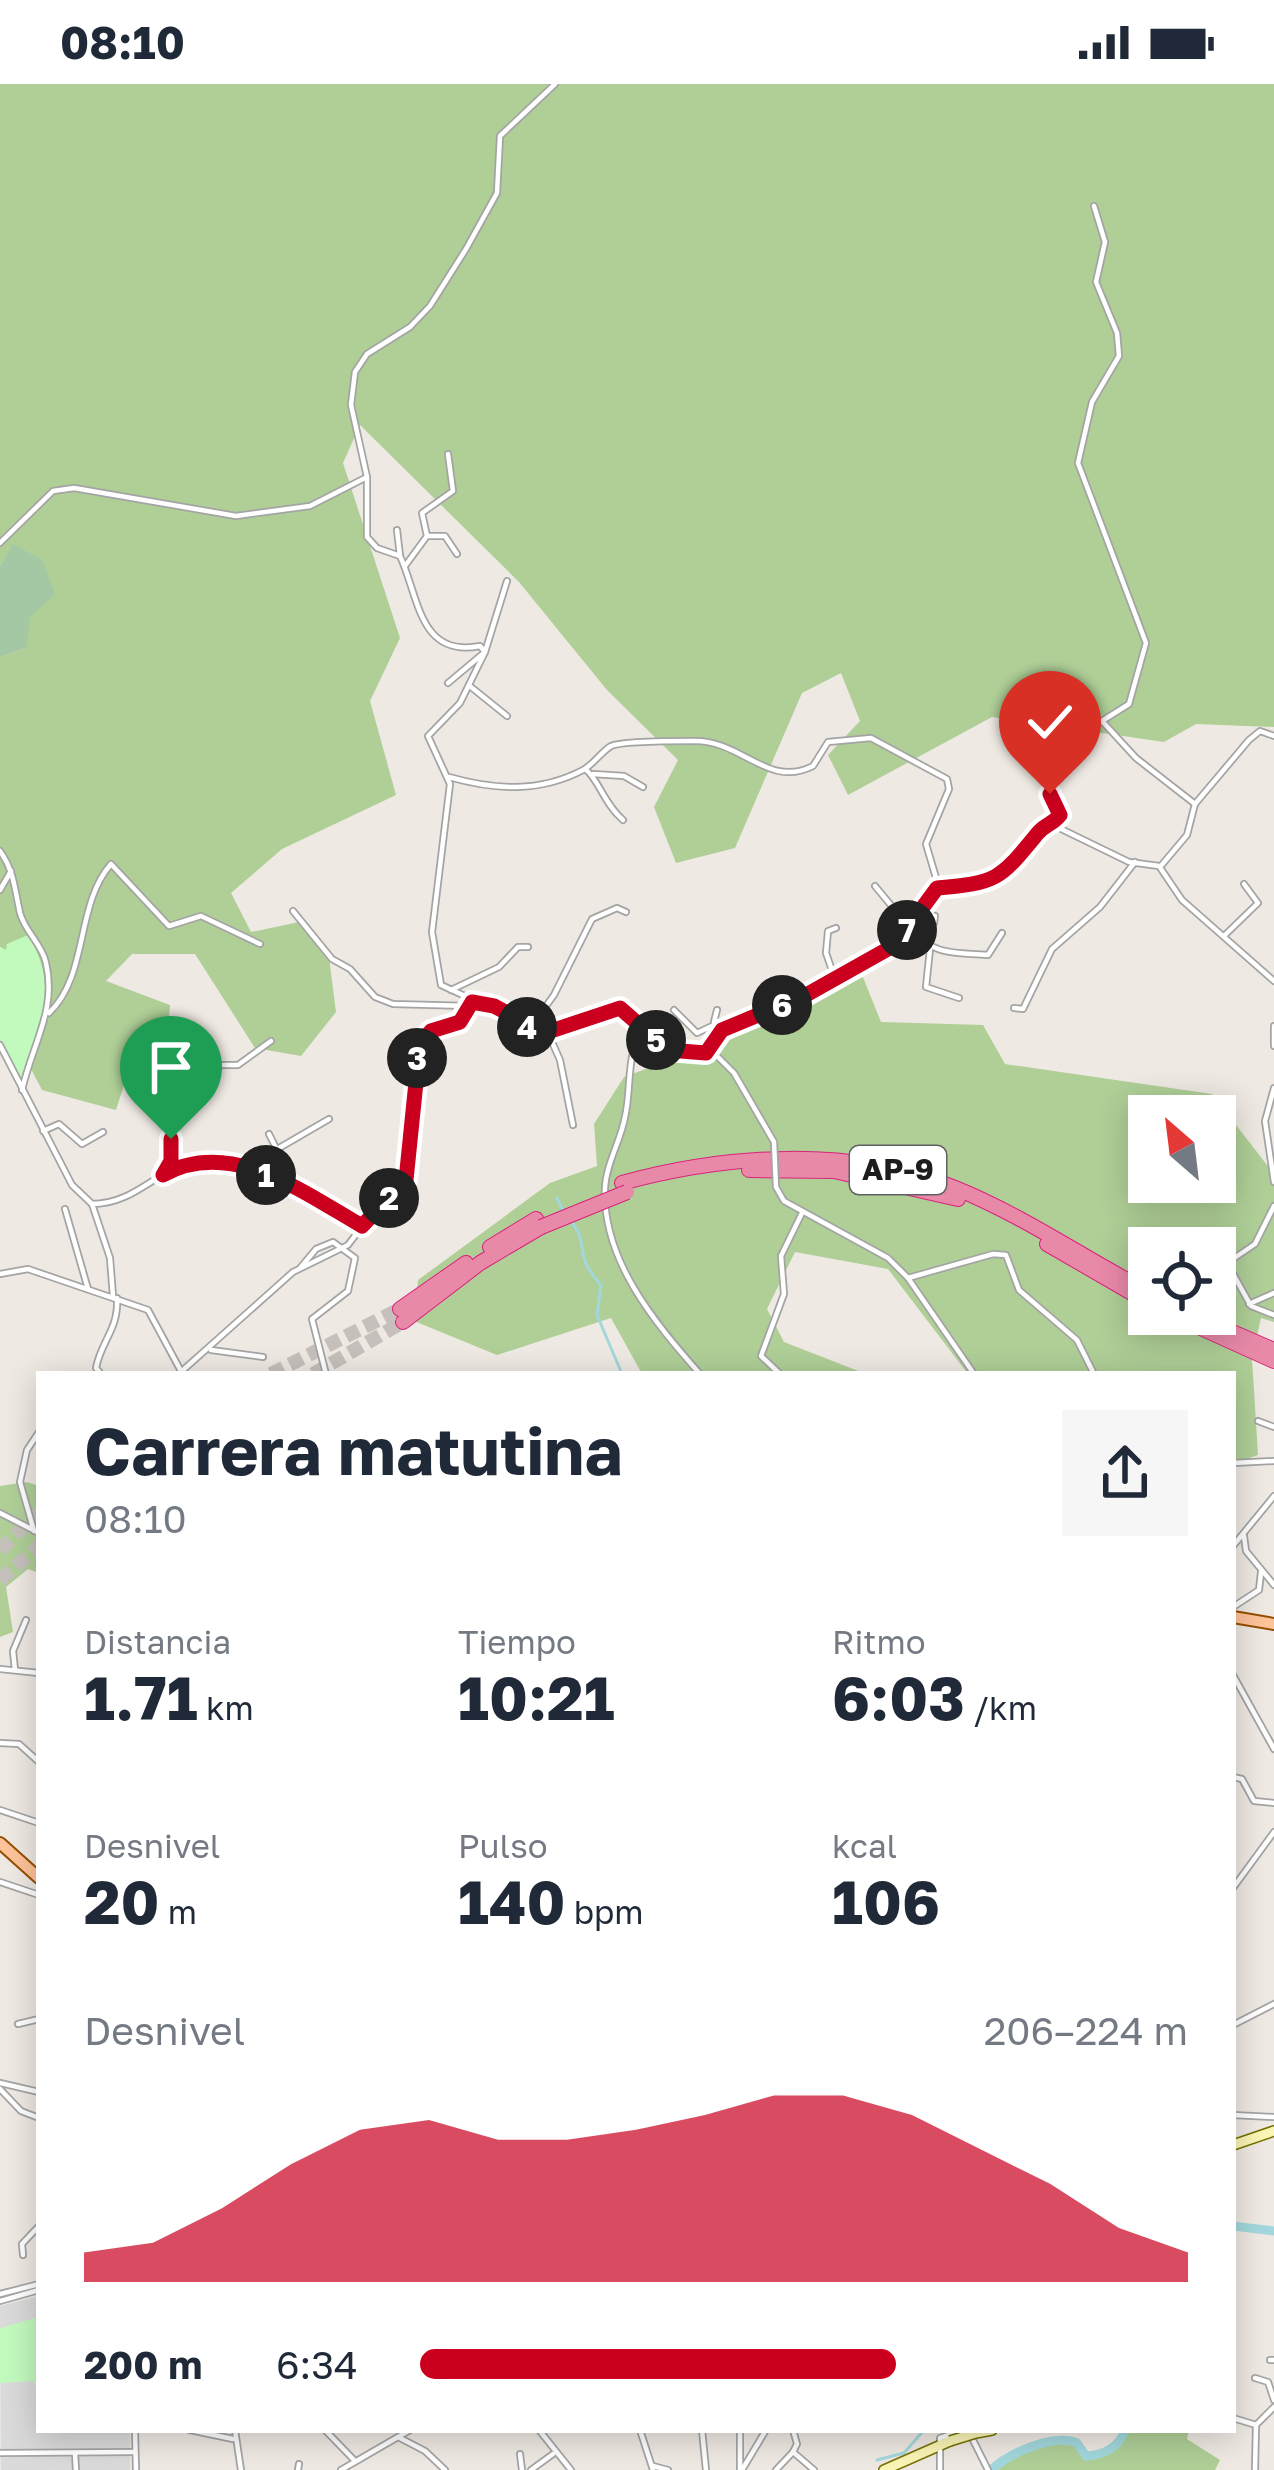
<!DOCTYPE html>
<html lang="es">
<head>
<meta charset="utf-8">
<style>
	:root { --surface:#fff; --page:#f6f6f7; --text:#1f2937; --muted:#747a83; --accent:#ca001e }
	body { margin:0; font-family:"Golos Text",sans-serif; background:var(--page); color:var(--text); height:100vh; display:flex; flex-direction:column; font-size:45px; white-space:nowrap }
	* { box-sizing:border-box; margin:0 }
	p { font-size:39px; color:var(--muted) }
	.icon { flex:none; width:66px; height:66px; fill:none; stroke:currentColor; stroke-width:2; stroke-linecap:round; stroke-linejoin:round }
	.map { position:relative; flex:1; overflow:hidden }
	.details { position:absolute; left:36px; top:1287px; width:1200px; height:1062px; display:flex; flex-direction:column; background:var(--surface); border-radius:0px; box-shadow:0 6px 30px #0003 }
	.details>* { flex:none }
	.needle { width:78px; rotate:332deg }
	.tools { position:absolute; left:1128px; top:1011px; display:grid; gap:24px }
	.tools a { display:grid; place-items:center; width:108px; height:108px; border-radius:0px; background:var(--surface); box-shadow:0 6px 30px #0003; font-size:60px }
	.pin { position:absolute; display:grid; place-items:center; width:102px; height:102px; color:#fff; margin:-123px -51px; border-radius:50% 50% 50% 0; rotate:-45deg; box-shadow:0 0 12px #0007 }
	.pin .icon { rotate:45deg }
	.km { position:absolute; width:60px; height:60px; margin:-30px; border-radius:50%; background:#222; color:#fff; font-size:33px; line-height:60px; text-align:center }
	.round { display:grid; place-items:center; flex:none; width:126px; height:126px; border-radius:0px; background:var(--page) }
	.overview { display:flex; align-items:center; justify-content:space-between; height:204px; padding:0 48px }
	h1 { font-size:66px; font-weight:700; line-height:90px }
	.metrics { display:grid; grid-template-columns:repeat(3,1fr); gap:18px; height:204px; padding:12px 48px }
	.metrics div { display:grid; align-content:center }
	.metrics b { font-size:60px; font-weight:700 }
	.metrics small { font-size:33px; font-weight:400 }
	.metrics p { font-size:33px }
	.chart { height:336px; padding:24px 48px }
	.chart p { display:flex; justify-content:space-between }
	.chart svg { width:100%; height:216px; margin-top:12px; fill:var(--accent); opacity:.7 }
	ul { padding:0 48px; list-style:none; font-size:39px }
	li { display:grid; grid-template-columns:192px 144px 1fr; align-items:center; height:90px }
	li i { height:30px; border-radius:15px; background:var(--accent) }
	.status { display:flex; justify-content:space-between; align-items:center; height:84px; padding:0 60px; background:var(--surface); direction:ltr }
	.status svg { height:33px; fill:currentColor }
	.map>svg:first-child { display:block }
</style>
</head>
<body>
<div class="status"><b>08:10</b><svg viewBox="0 0 49 12"><path d="M0 12V9h3v3zM5 12V6h3v6zM10 12V3h3v9zM15 12V0h3v12zM26 1h20v11H26zM47 4h2v5h-2z"/></svg></div>
<div class="map">
<svg width="1274" height="2386" viewBox="0 0 1274 2386">
	<rect width="100%" height="100%" fill="#efe9e3"/>
	<path fill="#dbdada" d="M 39,2212 L 39,2346 L 130,2346 L 130,2386 L 1,2386 L 0,2222 Z"/>
	<g fill="#afcf97" fill-rule="evenodd">
		<path d="M 0,0 L 1274,0 L 1274,643 L 1196,640 L 1164,658 L 992,633 L 848,711 L 828,671 L 860,637 L 841,589 L 802,609 L 735,764 L 676,779 L 654,723 L 678,676 L 607,606 L 519,498 L 360,341 L 343,379 L 400,554 L 370,617 L 396,711 L 282,765 L 231,809 L 251,848 L 304,837 L 328,866 L 336,928 L 301,972 L 255,964 L 195,870 L 132,870 L 106,897 L 170,921 L 166,967 L 131,979 L 116,1026 L 42,1006 L 20,964 L 7,867 L 0,863 L 0,573 L 26,564 L 13,461 L 0,482 Z"/>
		<path d="M 856,876 L 881,938 L 983,941 L 1005,980 L 1212,1010 L 1267,1081 L 1274,1081 L 1274,1238 L 1261,1234 L 1252,1275 L 1258,1371 L 1233,1380 L 1233,1290 L 968,1290 L 888,1185 L 795,1168 L 767,1225 L 784,1258 L 866,1290 L 642,1290 L 611,1234 L 497,1271 L 414,1237 L 418,1196 L 550,1099 L 597,1082 L 594,1040 L 624,993 L 716,959 ZM 1149,1032 L 1215,1032 L 1215,1098 L 1149,1098 ZM 1149,1164 L 1215,1164 L 1215,1230 L 1149,1230 Z"/>
		<path d="M 27,1398 L 39,1402 L 39,1489 L 28,1485 L 6,1503 L 13,1548 L 0,1553 L 0,1402 Z"/>
		<path d="M 1128,2346 L 1189,2346 L 1187,2355 L 1220,2376 L 1215,2386 L 998,2386 C 1009,2374 1058,2351 1074,2361 C 1080,2364 1083,2371 1088,2376 L 1120,2362 Z"/>
	</g>
	<path fill="#a4c8a4" d="M 13,460 L 42,476 L 55,510 L 30,533 L 26,564 L 0,573 L 0,482 Z"/>
	<g fill="#c2fabe">
		<path d="M 28,851 C 60,902 41,945 22,997 L 0,959 L 0,863 L 6,866 L 7,860 Z"/>
		<path d="M 39,2233 L 39,2314 L 34,2297 L 0,2299 L 0,2244 Z"/>
	</g>
	<g fill="none" stroke-linecap="round" stroke-linejoin="round">
		<g stroke="#a2d8dd" stroke-width="3">
			<path d="M 557,1114 L 564,1129"/>
			<path d="M 570,1136 C 591,1161 572,1170 601,1201 L 597,1231 L 622,1290"/>
			<path d="M 877,2376 L 904,2369 L 924,2346"/>
		</g>
		<g stroke="#a2d8dd" stroke-width="9">
			<path d="M 1233,2142 L 1274,2147"/>
			<path d="M 992,2385 C 1010,2369 1054,2349 1077,2359 L 1086,2372 C 1104,2371 1119,2363 1125,2346"/>
		</g>
		<g stroke="#c5c0bb" stroke-width="14" stroke-dasharray="14 7" stroke-linecap="butt">
			<path d="M 271,1290 L 400,1225"/>
			<path d="M 313,1290 L 403,1238"/>
			<path d="M 0,1466 L 39,1428"/>
			<path d="M 0,1496 L 39,1462"/>
		</g>
		<g stroke="#a4a4a4" stroke-width="8">
			<g id="street">
				<path d="M 555,0 L 500,52 L 497,109 L 466,165 L 430,222 L 410,243 L 367,270 L 355,288 L 351,321 L 367,393 L 367,453 L 377,464 L 400,472 C 419,513 419,574 480,562 L 485,568 L 460,619 L 428,652 L 450,700 L 432,848 L 441,901 L 545,949 L 620,924 L 664,964 L 699,971 L 722,946 L 805,911 L 895,861 L 934,807 C 960,796 991,803 1015,782 C 1031,769 1032,747 1053,741 L 1129,778 L 1159,782 L 1182,816 L 1274,897"/>
				<path d="M 1094,122 L 1105,158 L 1096,198 L 1117,249 L 1119,272 L 1092,318 L 1078,379 L 1146,559 L 1129,620 L 1102,637 L 1136,674 L 1195,720"/>
				<path d="M 397,446 L 400,472"/>
				<path d="M 427,452 L 445,452 L 457,470"/>
				<path d="M 0,459 L 53,407 L 74,404 L 236,432 L 310,422 L 367,393"/>
				<path d="M 405,482 L 427,452 L 422,429 L 453,407 L 448,370"/>
				<path d="M 448,599 L 485,568 L 507,497"/>
				<path d="M 471,603 L 507,632"/>
				<path d="M 1028,666 L 1052,692 L 1050,709 L 1060,728 L 1053,741"/>
				<path d="M 585,685 C 598,694 604,720 623,736"/>
				<path d="M 593,690 L 624,692 L 643,703"/>
				<path d="M 449,693 C 495,706 539,709 583,686 C 594,680 601,668 611,662 C 622,657 679,657 694,657 C 742,656 768,705 813,682 L 828,658 L 871,654 L 947,695 L 949,705 L 926,760 L 939,804"/>
				<path d="M 0,767 C 14,786 15,807 20,829 C 25,848 42,860 46,879 C 57,926 32,961 22,1006"/>
				<path d="M 1160,783 L 1187,751 L 1195,720 L 1249,656 L 1260,647 L 1274,652"/>
				<path d="M 875,802 L 909,843"/>
				<path d="M 0,806 L 11,787"/>
				<path d="M 293,827 L 332,875 L 350,885 L 375,913 L 393,920 L 470,922"/>
				<path d="M 918,828 L 935,832 L 934,839"/>
				<path d="M 907,846 C 941,872 947,868 988,871 L 1002,849"/>
				<path d="M 1225,851 L 1258,819 L 1244,800"/>
				<path d="M 930,865 L 926,903 L 959,914"/>
				<path d="M 835,895 L 826,869 L 828,847 L 836,844"/>
				<path d="M 451,906 L 499,883 L 518,863 L 528,863"/>
				<path d="M 1014,924 L 1023,925 L 1052,865 L 1100,823 L 1135,778"/>
				<path d="M 674,926 L 697,949 L 716,940"/>
				<path d="M 49,929 C 89,891 75,821 111,780 L 169,842 L 201,832 L 260,860"/>
				<path d="M 714,938 L 717,926"/>
				<path d="M 1274,942 L 1274,962"/>
				<path d="M 530,944 L 554,911 L 592,835 L 617,824 L 626,828"/>
				<path d="M 548,949 L 560,976 L 573,1041"/>
				<path d="M 651,950 L 633,968 C 628,989 630,1011 625,1033 C 621,1056 606,1080 605,1104 C 602,1176 655,1239 700,1290"/>
				<path d="M 0,961 L 72,1101 L 92,1120"/>
				<path d="M 710,965 L 734,989 L 774,1058"/>
				<path d="M 1274,1004 L 1265,1037 L 1274,1098"/>
				<path d="M 43,1047 L 59,1040 L 82,1060 L 103,1048"/>
				<path d="M 269,1050 L 277,1066"/>
				<path d="M 258,1088 L 274,1067 L 329,1035"/>
				<path d="M 163,1091 L 171,1077 L 172,1044 L 202,981 L 238,981 L 271,957"/>
				<path d="M 776,1103 L 784,1117 L 888,1174 L 908,1194 L 974,1290"/>
				<path d="M 92,1120 C 130,1120 151,1093 185,1079 C 232,1059 319,1118 360,1141"/>
				<path d="M 92,1120 L 110,1174 L 113,1212"/>
				<path d="M 1274,1122 L 1255,1160 L 1227,1179 L 1251,1222 L 1274,1231"/>
				<path d="M 65,1125 L 88,1205"/>
				<path d="M 301,1183 L 316,1165 L 333,1158 L 355,1174 L 348,1207 L 312,1235 L 326,1290"/>
				<path d="M 0,1190 L 28,1185 L 148,1226 L 182,1289"/>
				<path d="M 908,1194 L 993,1170 L 1006,1171 L 1019,1206 L 1077,1256 L 1094,1290"/>
				<path d="M 1249,1220 L 1274,1209"/>
				<path d="M 211,1266 L 263,1273"/>
				<path d="M 182,1287 L 293,1188 L 348,1161 L 373,1128 L 401,1105 L 420,960 L 431,947 L 460,938 L 472,918"/>
				<path d="M 101,1290 L 96,1284 C 101,1257 119,1245 117,1214"/>
				<path d="M 780,1290 L 761,1272 L 784,1210 L 781,1172 L 802,1129"/>
				<path d="M 1258,1337 L 1274,1343"/>
				<path d="M 1233,1379 L 1274,1377"/>
				<path d="M 0,1429 L 39,1449"/>
				<path d="M 34,1447 L 20,1398 L 27,1366 L 39,1348"/>
				<path d="M 1244,1452 L 1246,1467 L 1274,1501"/>
				<path d="M 1233,1462 L 1274,1412"/>
				<path d="M 1233,1523 L 1259,1506 L 1261,1488"/>
				<path d="M 0,1585 L 39,1589"/>
				<path d="M 15,1586 L 13,1567 L 26,1536"/>
				<path d="M 1233,1591 L 1274,1665"/>
				<path d="M 0,1659 L 19,1660 L 39,1678"/>
				<path d="M 1233,1693 L 1242,1695 L 1254,1717 L 1274,1719"/>
				<path d="M 0,1726 L 39,1739"/>
				<path d="M 0,1798 L 39,1811"/>
				<path d="M 1233,1804 L 1274,1748"/>
				<path d="M 18,1940 L 39,1935"/>
				<path d="M 1233,1941 L 1274,1920"/>
				<path d="M 0,1999 L 39,2008"/>
				<path d="M 0,2005 L 21,2027 L 39,2034"/>
				<path d="M 1233,2031 L 1274,2033"/>
				<path d="M 23,2171 L 22,2160 L 39,2142"/>
				<path d="M 0,2210 L 39,2200"/>
				<path d="M 0,2217 L 39,2206"/>
				<path d="M 1270,2276 L 1274,2276"/>
				<path d="M 1255,2294 L 1268,2298 L 1274,2316"/>
				<path d="M 1233,2334 L 1256,2341"/>
				<path d="M 135,2346 L 136,2386"/>
				<path d="M 190,2346 L 233,2355"/>
				<path d="M 235,2346 L 241,2386"/>
				<path d="M 325,2346 L 354,2376"/>
				<path d="M 539,2346 L 571,2386"/>
				<path d="M 640,2346 L 653,2386"/>
				<path d="M 702,2346 L 706,2386"/>
				<path d="M 793,2346 L 797,2360 L 793,2368 L 814,2386"/>
				<path d="M 971,2352 L 988,2386"/>
				<path d="M 400,2354 L 425,2367 L 445,2386"/>
				<path d="M 0,2369 L 135,2368"/>
				<path d="M 75,2369 L 76,2386"/>
				<path d="M 520,2370 L 522,2386"/>
				<path d="M 653,2382 L 668,2386"/>
				<path d="M 298,2386 L 299,2380"/>
				<path d="M 341,2386 L 410,2346"/>
				<path d="M 531,2386 L 553,2370"/>
				<path d="M 740,2386 L 740,2346"/>
				<path d="M 742,2386 L 766,2346"/>
				<path d="M 776,2386 L 793,2368"/>
				<path d="M 940,2386 L 940,2354 L 964,2346"/>
				<path d="M 1255,2386 L 1256,2341 L 1274,2323"/>
			</g>
		</g>
		<g stroke="#757103" stroke-width="12">
			<g id="secondary">
				<path d="M 1233,2061 L 1274,2047"/>
				<path d="M 976,2349 L 992,2346"/>
				<path d="M 884,2386 L 950,2357"/>
			</g>
		</g>
		<g stroke="#964f00" stroke-width="14">
			<g id="primary">
				<path d="M 1233,1533 L 1274,1540"/>
				<path d="M 0,1759 L 39,1794"/>
			</g>
		</g>
		<g stroke="#db217c" stroke-width="16">
			<g id="highway">
				<path d="M 749,1086 L 834,1087 L 958,1115"/>
				<path d="M 622,1099 C 728,1070 851,1062 955,1104 C 1024,1132 1084,1174 1149,1208"/>
				<path d="M 1047,1160 L 1149,1219"/>
				<path d="M 490,1163 L 536,1135"/>
				<path d="M 400,1225 L 466,1179"/>
				<path d="M 1170,1230 L 1274,1277"/>
				<path d="M 1191,1230 L 1274,1266"/>
				<path d="M 403,1238 L 480,1179 L 541,1143"/>
			</g>
		</g>
		<use href="#street" stroke="#fff" stroke-width="4.5"/>
		<use href="#secondary" stroke="#faf4b5" stroke-width="9"/>
		<use href="#primary" stroke="#fdc399" stroke-width="10"/>
		<use href="#highway" stroke="#e889a8" stroke-width="14"/>
		<g stroke="#a4a4a4" stroke-width="8" stroke-linecap="butt">
			<path id="street-bridge" d="M 774,1058 L 776,1103"/>
		</g>
		<g stroke="#757103" stroke-width="12" stroke-linecap="butt">
			<path id="secondary-bridge" d="M 950,2357 L 976,2349"/>
		</g>
		<g stroke="#db217c" stroke-width="16" stroke-linecap="butt">
			<path id="highway-bridge" d="M 541,1143 L 627,1108"/>
		</g>
		<use href="#street-bridge" stroke="#fff" stroke-width="4.5"/>
		<use href="#secondary-bridge" stroke="#faf4b5" stroke-width="9"/>
		<use href="#highway-bridge" stroke="#e889a8" stroke-width="14"/>
	</g>
	<g fill="none" stroke-linecap="round" stroke-linejoin="round">
		<g stroke="#fff" stroke-width="24">
			<path id="route" d="M 171,1055 L 171,1077 L 163,1091 C 230,1053 303,1108 362,1142 L 406,1096 L 420,959 L 431,947 L 460,938 L 472,918 L 494,922 L 545,949 L 620,924 L 668,966 L 706,969 L 722,946 L 806,911 L 895,861 L 937,804 C 998,799 1000,795 1037,750 C 1045,740 1052,741 1060,731 L 1050,710"/>
		</g>
		<use href="#route" stroke="#ca001e" stroke-width="15"/>
	</g>
	<g text-anchor="middle" stroke-width="9" stroke-linejoin="round" paint-order="stroke">
		<rect fill="#fff" stroke="#616161" stroke-width="3" x="850" y="1062" width="96" height="48" rx="9"/>
		<g font-size="30" font-weight="bold" fill="#1d1d1d">
			<text x="898" y="1096">AP-9</text>
		</g>
	</g>
</svg>
<div class="tools">
<a><svg class="needle" viewBox="-14 -14 28 28"><path d="M0-13l5 13h-10z" fill="#e53935"/><path d="M0 13l5-13h-10z" fill="#747a83"/></svg></a>
<a><svg class="icon" aria-label="locate" viewBox="0 0 24 24"><circle cx="12" cy="12" r="6"/><path d="M12 2v4M12 18v4M2 12h4M18 12h4"/></svg></a>
</div>
<div class="pin" style="left:171px;top:1055px;background:#1e9e55"><svg class="icon" aria-label="arrive" viewBox="0 0 24 24"><path d="M6 21V4h12l-3 4 3 4H6"/></svg></div>
<div class="pin" style="left:1050px;top:710px;background:#d93025"><svg class="icon" aria-label="check" viewBox="0 0 24 24"><path d="M5 12l5 5 9-10"/></svg></div>
<b class="km" style="left:266px;top:1091px">1</b>
<b class="km" style="left:389px;top:1114px">2</b>
<b class="km" style="left:417px;top:974px">3</b>
<b class="km" style="left:527px;top:943px">4</b>
<b class="km" style="left:656px;top:956px">5</b>
<b class="km" style="left:782px;top:921px">6</b>
<b class="km" style="left:907px;top:846px">7</b>
<section class="details">
<div class="overview"><div><h1>Carrera matutina</h1><p>08:10</p></div><a class="round"><svg class="icon" aria-label="share" viewBox="0 0 24 24"><path d="M12 15V3M7 8l5-5 5 5M5 13v7h14v-7"/></svg></a></div>
<div class="metrics">
<div><p>Distancia</p><b>1.71<small> km</small></b></div>
<div><p>Tiempo</p><b>10:21</b></div>
<div><p>Ritmo</p><b>6:03<small> /km</small></b></div>
</div>
<div class="metrics">
<div><p>Desnivel</p><b>20<small> m</small></b></div>
<div><p>Pulso</p><b>140<small> bpm</small></b></div>
<div><p>kcal</p><b>106</b></div>
</div>
<div class="chart"><p><span>Desnivel</span>206–224 m</p>
<svg viewBox="0 0 160 44" preserveAspectRatio="none"><path d="M0 44V38L10 36L20 29L30 20L40 13L50 11L60 15L70 15L80 13L90 10L100 6L110 6L120 10L130 17L140 24L150 33L160 38V44z"/></svg>
</div>
<ul>
<li><b>200 m</b>6:34<i style="width:62%"></i></li>
</ul>
</section>
</div>
</body>
</html>
